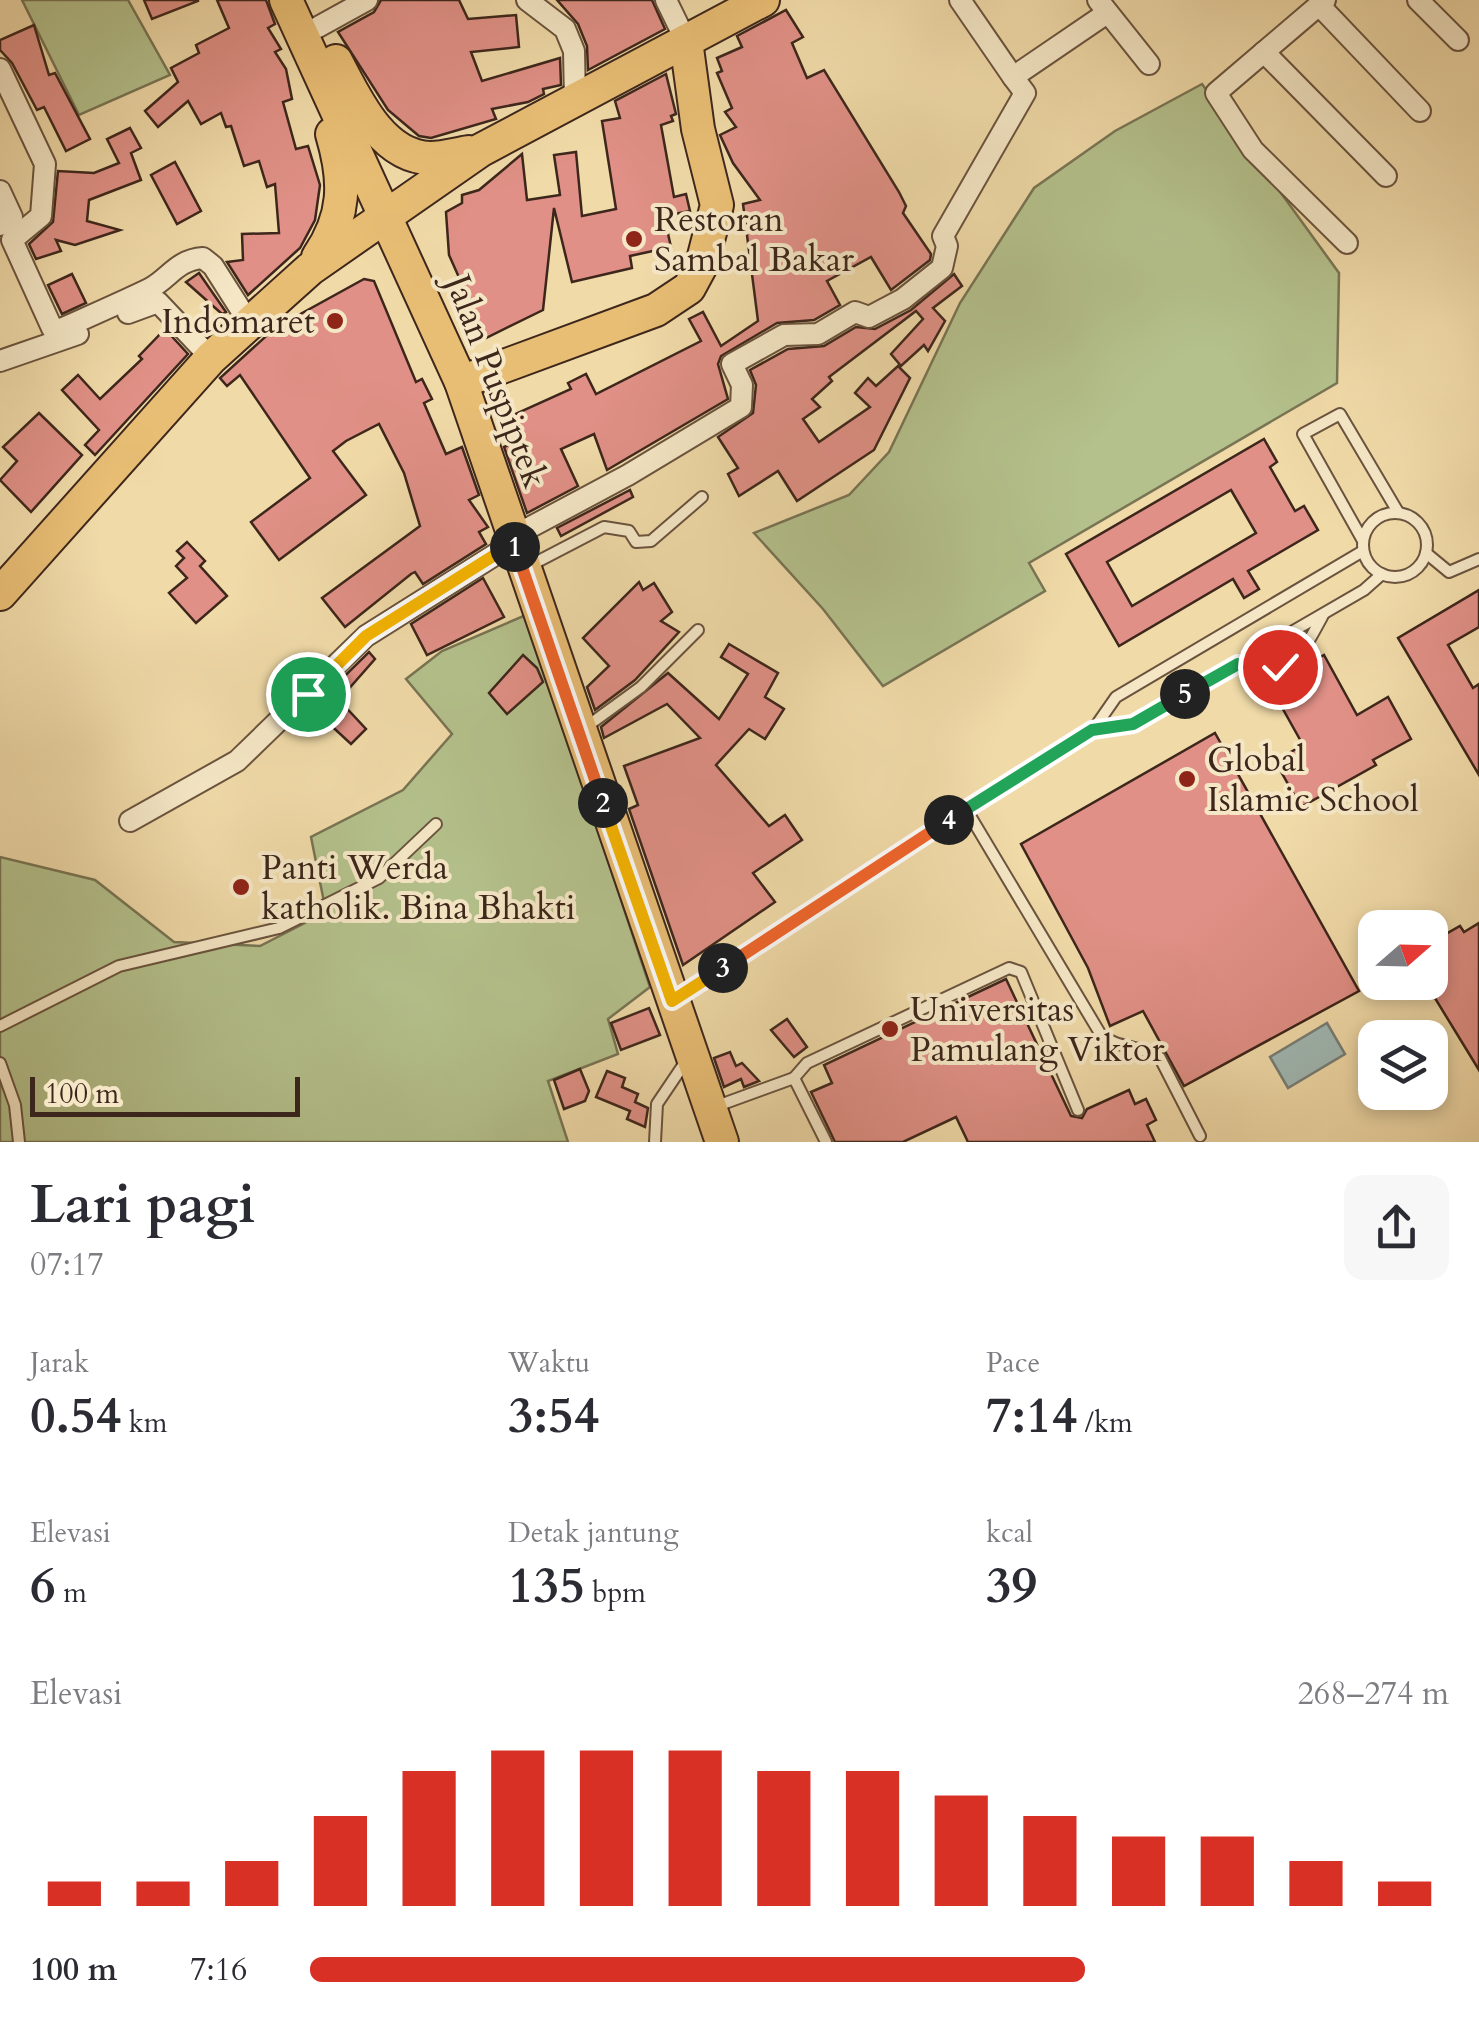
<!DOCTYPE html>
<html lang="id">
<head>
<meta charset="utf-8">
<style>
	:root { --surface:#fff; --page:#f7f7f7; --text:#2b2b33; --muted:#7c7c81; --accent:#d93025 }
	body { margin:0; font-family:Cardo,serif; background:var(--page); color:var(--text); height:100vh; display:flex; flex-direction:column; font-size:38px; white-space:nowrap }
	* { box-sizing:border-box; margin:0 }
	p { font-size:32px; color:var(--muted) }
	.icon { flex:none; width:55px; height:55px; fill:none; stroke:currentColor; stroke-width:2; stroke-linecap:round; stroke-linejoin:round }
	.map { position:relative; height:1142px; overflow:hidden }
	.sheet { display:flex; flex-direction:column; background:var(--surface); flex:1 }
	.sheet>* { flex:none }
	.needle { width:65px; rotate:70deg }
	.buttons { position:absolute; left:1358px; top:910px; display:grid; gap:20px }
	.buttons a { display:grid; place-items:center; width:90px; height:90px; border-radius:20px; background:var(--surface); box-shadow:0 5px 15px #0003; font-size:50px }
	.scale { position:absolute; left:30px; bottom:25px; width:270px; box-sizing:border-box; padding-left:10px; border:5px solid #3d261b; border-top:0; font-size:28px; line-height:35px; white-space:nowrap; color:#3d261b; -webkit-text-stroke:8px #f5e7c6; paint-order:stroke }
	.pin { position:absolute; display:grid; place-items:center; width:85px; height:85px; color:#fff; margin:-42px; border:5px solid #fff; border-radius:50%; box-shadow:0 2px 10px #0007 }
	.km { position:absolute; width:50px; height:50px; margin:-25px; border-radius:50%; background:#222; color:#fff; font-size:28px; line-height:50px; text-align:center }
	.round { display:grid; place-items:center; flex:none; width:105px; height:105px; border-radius:20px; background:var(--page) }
	.overview { display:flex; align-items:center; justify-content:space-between; height:170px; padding:0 30px }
	h1 { font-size:55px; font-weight:700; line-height:75px }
	.stats { display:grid; grid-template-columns:repeat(3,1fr); gap:15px; height:170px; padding:10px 30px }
	.stats div { display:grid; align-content:center }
	.stats b { font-size:50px; font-weight:700 }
	.stats small { font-size:28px; font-weight:400 }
	.stats p { font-size:28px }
	.chart { height:280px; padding:20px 30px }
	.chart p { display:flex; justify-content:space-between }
	.chart svg { width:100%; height:180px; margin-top:10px; stroke:var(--accent); stroke-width:6 }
	ul { padding:0 30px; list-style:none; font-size:32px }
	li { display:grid; grid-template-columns:160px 120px 1fr; align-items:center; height:75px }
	li i { height:25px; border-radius:12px; background:var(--accent) }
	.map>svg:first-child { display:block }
</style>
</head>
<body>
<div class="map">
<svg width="1479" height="1142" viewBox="0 0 1479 1142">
	<rect width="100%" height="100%" fill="#f0daa8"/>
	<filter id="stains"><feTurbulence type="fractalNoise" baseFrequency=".002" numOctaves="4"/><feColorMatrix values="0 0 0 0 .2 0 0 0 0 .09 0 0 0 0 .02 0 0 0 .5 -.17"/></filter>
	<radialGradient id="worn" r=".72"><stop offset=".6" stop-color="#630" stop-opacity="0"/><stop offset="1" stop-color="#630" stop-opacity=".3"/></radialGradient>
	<g fill="#b4c18c" stroke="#787454" stroke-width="2.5">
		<path d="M 22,0 L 128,0 L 170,75 L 79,115 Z"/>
		<path d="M 1202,84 L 1339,273 L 1337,383 L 1029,563 L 1045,591 L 883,686 L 823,609 L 754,533 L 849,495 L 889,452 L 960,303 L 1034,188 L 1115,131 Z"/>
		<path d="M 526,615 L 650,987 L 608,1019 L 618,1054 L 548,1081 L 568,1142 L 0,1142 L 0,857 L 95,880 L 174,942 L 260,946 L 326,912 L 311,837 L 403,790 L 452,734 L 406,679 L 442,651 Z"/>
	</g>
	<path fill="#a0b8b3" stroke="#787e76" stroke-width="2.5" d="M 1327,1023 L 1345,1054 L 1288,1088 L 1270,1057 Z"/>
	<g fill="#e09086" stroke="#3d261b" stroke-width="2.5" fill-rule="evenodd">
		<path d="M 144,0 L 198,0 L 198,1 L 152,19 Z"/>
		<path d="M 217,0 L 266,0 L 275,24 L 268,28 L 281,49 L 275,52 L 286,69 L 292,99 L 283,102 L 296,149 L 308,146 L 320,185 L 315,220 L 300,248 L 248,295 L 227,262 L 243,260 L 242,234 L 279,233 L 275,184 L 267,187 L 259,161 L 244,166 L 231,126 L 226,127 L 221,113 L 201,124 L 188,101 L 158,127 L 145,111 L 178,82 L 171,68 L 199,53 L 196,45 L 229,28 Z"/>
		<path d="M 381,0 L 459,0 L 468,19 L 516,15 L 519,47 L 471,52 L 482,81 L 560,58 L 561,85 L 543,89 L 544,94 L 528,102 L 492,109 L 496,119 L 431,138 L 419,136 L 388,110 L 338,32 L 374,12 Z"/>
		<path d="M 557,0 L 652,0 L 665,29 L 588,70 L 587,46 L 578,24 Z"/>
		<path d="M 786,10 L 803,37 L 792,43 L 807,78 L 824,70 L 899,192 L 906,206 L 903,213 L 931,254 L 930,260 L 891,290 L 871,257 L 827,281 L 840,305 L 814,320 L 777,323 L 721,356 L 718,364 L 728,399 L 607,470 L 594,434 L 561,449 L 578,486 L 527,513 L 504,447 L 524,438 L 513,415 L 571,389 L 568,383 L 586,374 L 596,394 L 701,341 L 689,319 L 703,312 L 721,346 L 758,321 L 743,204 L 760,200 L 733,163 L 720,135 L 736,127 L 725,112 L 732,108 L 717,73 L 722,71 L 717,58 L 742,47 L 737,36 Z"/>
		<path d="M 34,25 L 49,75 L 55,73 L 90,139 L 66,151 L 44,107 L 37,110 L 12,63 L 0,50 L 0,40 Z"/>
		<path d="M 666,74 L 676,114 L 671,116 L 673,121 L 661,125 L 674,197 L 686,194 L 690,211 L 664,216 L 671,247 L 630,256 L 632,268 L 572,282 L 554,208 L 543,310 L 486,338 L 449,255 L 446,212 L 462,203 L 462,195 L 479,190 L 522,154 L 527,200 L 560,195 L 554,155 L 576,152 L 582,216 L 616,209 L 602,121 L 620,118 L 615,101 Z"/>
		<path d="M 130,128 L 141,148 L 131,153 L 141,180 L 89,200 L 87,221 L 120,230 L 75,245 L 56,240 L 61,251 L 36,259 L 29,244 L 53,222 L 58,171 L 94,173 L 119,163 L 107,139 Z"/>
		<path d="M 175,162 L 201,211 L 177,224 L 151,175 Z"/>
		<path d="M 199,273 L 226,312 L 222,314 L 186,282 Z"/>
		<path d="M 72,274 L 86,303 L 62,314 L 48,285 Z"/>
		<path d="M 954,274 L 962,286 L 933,308 L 945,321 L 928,351 L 924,345 L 901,366 L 891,354 L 923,319 L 916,311 L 829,377 L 832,381 L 812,399 L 820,407 L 803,419 L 819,442 L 870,407 L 855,393 L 868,378 L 876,386 L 898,366 L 910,378 L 874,450 L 797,501 L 778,471 L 739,496 L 728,474 L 738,468 L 718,437 L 753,413 L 756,385 L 750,370 L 788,349 L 824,346 L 856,327 L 875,329 L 911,310 Z"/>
		<path d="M 364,279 L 374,281 L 416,382 L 422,379 L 432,399 L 424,403 L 446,454 L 462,447 L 479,495 L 469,500 L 488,527 L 479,532 L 486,544 L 423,584 L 415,572 L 411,574 L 345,627 L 322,598 L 420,526 L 404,473 L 379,424 L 346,441 L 333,451 L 366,495 L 279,560 L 251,522 L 310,478 L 240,375 L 227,386 L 220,378 L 275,328 Z"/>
		<path d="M 165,329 L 188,354 L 95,455 L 85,445 L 99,430 L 62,390 L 78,375 L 100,399 L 142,359 L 139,356 Z"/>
		<path d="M 39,413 L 82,455 L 31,512 L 0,480 L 17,461 L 3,447 Z"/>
		<path d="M 1264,439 L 1277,462 L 1270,467 L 1295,511 L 1304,506 L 1318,530 L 1248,571 L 1259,589 L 1244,598 L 1233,579 L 1119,646 L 1066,554 ZM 1231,490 L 1256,533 L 1132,606 L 1107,562 Z"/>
		<path d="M 630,490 L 633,497 L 561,536 L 557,528 Z"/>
		<path d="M 187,542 L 205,561 L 200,566 L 227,596 L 196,623 L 169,593 L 187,578 L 176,566 L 184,558 L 177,551 Z"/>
		<path d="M 483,578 L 504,617 L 427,655 L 411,624 Z"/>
		<path d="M 639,582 L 643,590 L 654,583 L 672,612 L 661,621 L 679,632 L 635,680 L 595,710 L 587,687 L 609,666 L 583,638 Z"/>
		<path d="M 1479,590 L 1479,627 L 1448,645 L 1473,688 L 1479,684 L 1479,775 L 1398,638 Z"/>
		<path d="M 729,644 L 778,673 L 765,697 L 784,709 L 765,739 L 749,729 L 716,765 L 769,826 L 785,815 L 802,840 L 753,873 L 775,902 L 683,965 L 629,809 L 638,805 L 624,766 L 700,738 L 667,704 L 604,738 L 601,727 L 668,673 L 719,719 L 748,674 L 721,657 Z"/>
		<path d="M 369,652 L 375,659 L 339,700 L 366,729 L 351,744 L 312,708 Z"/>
		<path d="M 523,655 L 537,668 L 543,682 L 507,714 L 489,693 Z"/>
		<path d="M 1324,655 L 1357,715 L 1388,697 L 1411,739 L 1373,760 L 1376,765 L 1301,807 L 1275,761 L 1303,745 L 1270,686 Z"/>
		<path d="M 1215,733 L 1359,991 L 1184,1086 L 1143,1011 L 1110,1026 L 1088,968 L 1021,844 Z"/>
		<path d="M 1479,923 L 1479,1070 L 1430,990 L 1430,955 L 1437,951 L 1432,942 L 1460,926 L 1464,932 Z"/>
		<path d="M 1006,979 L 1071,1116 L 1082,1118 L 1087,1109 L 1129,1090 L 1135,1104 L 1146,1099 L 1156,1120 L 1147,1125 L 1155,1142 L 968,1142 L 956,1117 L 903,1142 L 835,1142 L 811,1092 L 832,1083 L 824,1065 Z"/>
		<path d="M 649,1008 L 660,1035 L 621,1050 L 611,1023 Z"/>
		<path d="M 787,1019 L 807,1047 L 794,1057 L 771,1030 Z"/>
		<path d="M 730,1052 L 736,1066 L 742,1063 L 759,1081 L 744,1087 L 741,1079 L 724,1087 L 714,1058 Z"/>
		<path d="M 580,1069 L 589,1091 L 585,1101 L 564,1109 L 554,1080 Z"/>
		<path d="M 607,1071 L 625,1078 L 622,1087 L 638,1094 L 635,1102 L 648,1108 L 645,1127 L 627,1119 L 630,1111 L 596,1097 Z"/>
	</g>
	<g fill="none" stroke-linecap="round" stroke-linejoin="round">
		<g stroke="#6a533e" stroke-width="14">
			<g id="service">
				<circle cx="1395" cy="545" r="32"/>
				<path d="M 1362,539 L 1303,434 L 1340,414 L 1398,512"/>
				<path d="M 1426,553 L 1449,572 L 1479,559"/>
				<path d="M 531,565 L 604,527 L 629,531 L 636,542 L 651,541 L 702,497"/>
				<path d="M 1238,664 C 1293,673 1299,660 1323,615"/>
				<path d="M 586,727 L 641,687 L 698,630"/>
				<path d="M 1093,730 L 1133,724 L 1364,590 L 1382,574"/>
				<path d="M 966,809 L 1101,1035 C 1118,1049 1141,1045 1160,1058 L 1200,1136"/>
				<path d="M 679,996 L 1093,730 L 1116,697 L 1363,551"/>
				<path d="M 0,1026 L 119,966 L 279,928 L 379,878 L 436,824"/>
				<path d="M 0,1063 L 15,1105 L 19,1142"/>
				<path d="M 794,1078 L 807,1063 L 1009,968 L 1021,972 L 1078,1110"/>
				<path d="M 717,1106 L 794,1078 L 826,1142"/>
				<path d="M 655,1142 L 657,1104 L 688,1058"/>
			</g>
		</g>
		<g stroke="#6a533e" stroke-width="24">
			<g id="minor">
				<path d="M 527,0 L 565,29 L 574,51 L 575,101"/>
				<path d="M 666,0 L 686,41"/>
				<path d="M 960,0 L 1013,77"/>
				<path d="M 1098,0 L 1149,64"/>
				<path d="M 1325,0 L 1216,93 L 1253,150 L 1347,243"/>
				<path d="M 1418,0 L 1458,40"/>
				<path d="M 1319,5 L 1420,111"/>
				<path d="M 318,27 L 367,0"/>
				<path d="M 1264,52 L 1386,176"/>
				<path d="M 0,69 L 45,164 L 41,216 L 12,240 L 52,328 L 61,329 C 90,316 120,303 149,289 C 169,279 176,260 203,258 L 213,266 L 248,321"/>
				<path d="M 0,191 L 12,217 L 0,225"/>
				<path d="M 128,313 L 158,302 L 211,358"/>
				<path d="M 0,361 L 78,334"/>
				<path d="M 130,821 L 237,761 L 366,636 L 501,551 L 512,537 L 628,475 L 741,407 L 742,385 L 732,364 L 784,335 L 818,334 L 855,312 L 869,317 L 903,299 L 942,268 L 947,246 L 943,236 L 1025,93 L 1013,77 L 1107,13"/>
			</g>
		</g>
		<g stroke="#3d261b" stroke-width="36">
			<g id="primary">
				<path d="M 286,0 L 461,382 L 722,1142"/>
				<path d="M 336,61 C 355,97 381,157 430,158 C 442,158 457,154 469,152"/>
				<path d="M 318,257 C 346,216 346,181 332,134"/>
				<path d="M 461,382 L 656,310 L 689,288 L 702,264 L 717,205 L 698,129 L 686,41"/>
				<path d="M 0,594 L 211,358 L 310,269 L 481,150 L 763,0"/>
			</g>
		</g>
		<use href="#service" stroke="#f5e7c6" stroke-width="10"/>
		<use href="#minor" stroke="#f5e7c6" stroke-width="20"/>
		<use href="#primary" stroke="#e8bd74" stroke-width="32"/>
	</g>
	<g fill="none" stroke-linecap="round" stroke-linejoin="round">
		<g stroke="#fff" stroke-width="20">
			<path id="split-1" d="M 308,694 L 366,636 L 501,551 L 512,537 L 515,547"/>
		</g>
		<g stroke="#fff" stroke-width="20">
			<path id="split-2" d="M 515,547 L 603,803"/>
		</g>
		<g stroke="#fff" stroke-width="20">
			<path id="split-3" d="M 603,803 L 672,1001 L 723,968"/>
		</g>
		<g stroke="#fff" stroke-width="20">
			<path id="split-4" d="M 723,968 L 949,820"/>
		</g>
		<g stroke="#fff" stroke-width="20">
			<path id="split-5" d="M 949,820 L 1092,730 L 1133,724 L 1185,694"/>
		</g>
		<g stroke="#fff" stroke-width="20">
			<path id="split-6" d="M 1185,694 L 1238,664 L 1280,667"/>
		</g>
		<use href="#split-1" stroke="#f5b400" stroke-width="12"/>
		<use href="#split-2" stroke="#f0652b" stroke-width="12"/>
		<use href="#split-3" stroke="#f5b400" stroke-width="12"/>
		<use href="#split-4" stroke="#f0652b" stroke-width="12"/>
		<use href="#split-5" stroke="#22a559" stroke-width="12"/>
		<use href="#split-6" stroke="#22a559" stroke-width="12"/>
	</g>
	<g fill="#8f2418" stroke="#f5e7c6" stroke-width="4">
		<circle cx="634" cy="239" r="10"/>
		<circle cx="335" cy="321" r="10"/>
		<circle cx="1187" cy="779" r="10"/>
		<circle cx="241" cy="887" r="10"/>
		<circle cx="890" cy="1029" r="10"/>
	</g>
	<g text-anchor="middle" stroke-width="8" stroke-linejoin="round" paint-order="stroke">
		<g font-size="35" fill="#3d261b" stroke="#f5e7c6" text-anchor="start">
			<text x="654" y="231">Restoran<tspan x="654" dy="40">Sambal Bakar</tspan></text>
			<text x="315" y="333" text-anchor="end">Indomaret</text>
			<text x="1207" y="771">Global<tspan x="1207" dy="40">Islamic School</tspan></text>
			<text x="261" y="879">Panti Werda<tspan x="261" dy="40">katholik. Bina Bhakti</tspan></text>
			<text x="910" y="1021">Universitas<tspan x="910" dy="40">Pamulang Viktor</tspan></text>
		</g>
		<g font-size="35" fill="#3d261b" stroke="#f5e7c6">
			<text transform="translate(497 381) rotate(69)" y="12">Jalan Puspiptek</text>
		</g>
	</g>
	<rect width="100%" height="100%" filter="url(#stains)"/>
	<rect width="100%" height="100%" fill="url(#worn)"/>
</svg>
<div class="buttons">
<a><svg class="needle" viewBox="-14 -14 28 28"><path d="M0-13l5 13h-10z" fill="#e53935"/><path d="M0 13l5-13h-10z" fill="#7c7c81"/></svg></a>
<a><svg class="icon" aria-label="layers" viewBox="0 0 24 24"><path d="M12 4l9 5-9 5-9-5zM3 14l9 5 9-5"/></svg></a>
</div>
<div class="scale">100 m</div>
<div class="pin" style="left:308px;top:694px;background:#1e9e55"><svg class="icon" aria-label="arrive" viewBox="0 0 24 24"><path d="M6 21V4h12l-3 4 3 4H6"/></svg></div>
<div class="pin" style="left:1280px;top:667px;background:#d93025"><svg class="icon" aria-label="check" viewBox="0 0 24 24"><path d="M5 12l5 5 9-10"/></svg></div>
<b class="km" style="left:515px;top:547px">1</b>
<b class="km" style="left:603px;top:803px">2</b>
<b class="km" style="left:723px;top:968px">3</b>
<b class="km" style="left:949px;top:820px">4</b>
<b class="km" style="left:1185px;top:694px">5</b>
</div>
<section class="sheet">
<div class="overview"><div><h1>Lari pagi</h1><p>07:17</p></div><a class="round"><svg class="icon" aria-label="share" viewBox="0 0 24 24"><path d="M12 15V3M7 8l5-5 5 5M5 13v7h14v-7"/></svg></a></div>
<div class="stats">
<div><p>Jarak</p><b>0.54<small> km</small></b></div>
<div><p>Waktu</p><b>3:54</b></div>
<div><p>Pace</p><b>7:14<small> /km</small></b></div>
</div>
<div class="stats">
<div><p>Elevasi</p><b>6<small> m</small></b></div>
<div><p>Detak jantung</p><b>135<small> bpm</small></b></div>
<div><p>kcal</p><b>39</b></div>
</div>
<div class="chart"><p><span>Elevasi</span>268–274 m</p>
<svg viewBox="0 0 160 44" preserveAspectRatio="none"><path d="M5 44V38M15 44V38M25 44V33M35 44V22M45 44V11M55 44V6M65 44V6M75 44V6M85 44V11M95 44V11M105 44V17M115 44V22M125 44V27M135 44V27M145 44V33M155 44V38"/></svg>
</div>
<ul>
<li><b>100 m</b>7:16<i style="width:68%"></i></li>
</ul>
</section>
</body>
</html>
